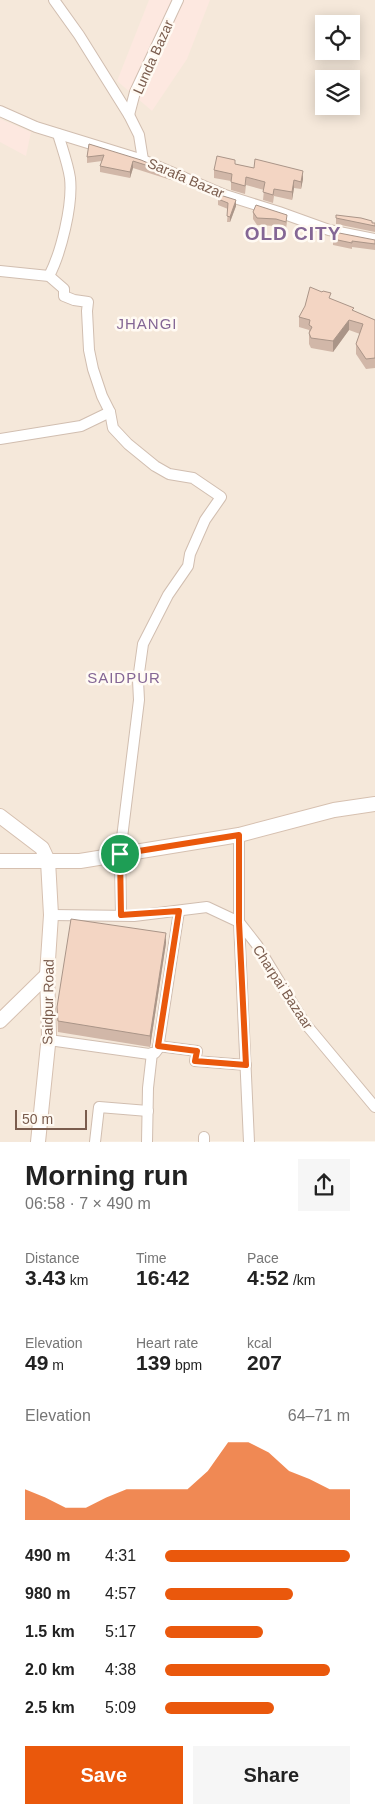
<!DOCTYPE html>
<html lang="en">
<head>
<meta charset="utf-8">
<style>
	:root { --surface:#fff; --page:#f6f6f6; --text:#222; --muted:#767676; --accent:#ea580c }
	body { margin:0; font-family:Arial,sans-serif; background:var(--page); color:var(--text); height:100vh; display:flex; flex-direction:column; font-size:19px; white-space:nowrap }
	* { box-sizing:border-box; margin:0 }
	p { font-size:16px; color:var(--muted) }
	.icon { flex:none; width:28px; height:28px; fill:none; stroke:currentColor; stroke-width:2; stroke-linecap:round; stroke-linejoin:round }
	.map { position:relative; height:1142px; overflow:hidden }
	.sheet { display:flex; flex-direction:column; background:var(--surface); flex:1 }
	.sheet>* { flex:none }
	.controls { position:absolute; left:315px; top:15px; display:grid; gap:10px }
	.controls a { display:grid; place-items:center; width:45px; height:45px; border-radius:0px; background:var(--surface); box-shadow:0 2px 12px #0003; font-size:25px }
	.scale { position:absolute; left:15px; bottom:12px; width:72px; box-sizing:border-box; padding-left:5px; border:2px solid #7a5c4d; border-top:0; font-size:14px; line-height:18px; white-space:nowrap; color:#7a5c4d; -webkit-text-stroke:4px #fffaf3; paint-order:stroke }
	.pin { position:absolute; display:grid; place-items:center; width:42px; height:42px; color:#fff; margin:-21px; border:2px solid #fff; border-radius:50%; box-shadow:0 1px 5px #0007 }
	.round { display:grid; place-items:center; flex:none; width:52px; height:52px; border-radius:0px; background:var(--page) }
	.overview { display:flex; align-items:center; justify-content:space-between; height:85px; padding:0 25px }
	h1 { font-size:28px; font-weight:600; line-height:38px }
	.stats { display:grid; grid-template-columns:repeat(3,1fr); gap:8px; height:85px; padding:5px 25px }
	.stats div { display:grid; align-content:center }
	.stats b { font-size:21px; font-weight:600 }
	.stats small { font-size:14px; font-weight:400 }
	.stats p { font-size:14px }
	.chart { height:140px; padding:10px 25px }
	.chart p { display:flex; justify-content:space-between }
	.chart svg { width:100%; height:90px; margin-top:5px; fill:var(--accent); opacity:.7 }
	.cta { display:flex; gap:10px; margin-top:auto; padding:10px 25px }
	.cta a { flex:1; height:58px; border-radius:0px; background:var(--accent); color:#fff; font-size:20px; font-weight:600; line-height:58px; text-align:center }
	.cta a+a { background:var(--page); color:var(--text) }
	ul { padding:0 25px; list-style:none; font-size:16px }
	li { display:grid; grid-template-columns:80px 60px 1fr; align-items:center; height:38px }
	li i { height:12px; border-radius:6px; background:var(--accent) }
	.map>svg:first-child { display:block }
</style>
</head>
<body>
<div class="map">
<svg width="375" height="1142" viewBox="0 0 375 1142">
	<rect width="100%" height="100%" fill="#fdf6ec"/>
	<path fill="#f5e8da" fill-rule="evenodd" d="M 0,0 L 375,0 L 375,1141 L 0,1142 ZM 324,24 L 351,24 L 351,51 L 324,51 ZM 324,79 L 351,79 L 351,106 L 324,106 Z"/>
	<g fill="#fde8e0">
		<path d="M 149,0 L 210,0 L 187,59 L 152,111 L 117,81 Z"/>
		<path d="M 0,119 L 31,132 L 26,156 L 0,142 Z"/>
	</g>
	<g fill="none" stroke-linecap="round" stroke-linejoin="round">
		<g stroke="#d1beb0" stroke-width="12">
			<g id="street">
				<path d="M 54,0 L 79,35 L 129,115 L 139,135 L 143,160"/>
				<path d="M 0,111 L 36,127 L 143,160 L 225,195 L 279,212 L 329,230 L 375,239"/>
				<path d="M 129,115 L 135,92 L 178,0"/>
				<path d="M 0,271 L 49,276 L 64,289 L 64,296 L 74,300 L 88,302 L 87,311 L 89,350 L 93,369 L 102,396 L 110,412 L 113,428 L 128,444 L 155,466 L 169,474 L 193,478 L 221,497 L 205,520 L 190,554 L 188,566 L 168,595 L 143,644 L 138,680 L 139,700 L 120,854 L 121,915"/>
				<path d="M 49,276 C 61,253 73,205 70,178 C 68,164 62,148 58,134"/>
				<path d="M 0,439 L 81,426 L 110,412"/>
				<path d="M 239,835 L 239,922 L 249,1142"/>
				<path d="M 51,915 L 134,916 L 207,907 L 239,922 L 257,945 L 304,1022 L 375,1107"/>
				<path d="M 49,1040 L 149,1054 L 155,1053 L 158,1049 L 179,911"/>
				<path d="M 158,1046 L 197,1051 L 195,1061 L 246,1065"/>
				<path d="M 95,1142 L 99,1107 L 148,1111"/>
				<path d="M 147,1142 L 148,1088 L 152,1053"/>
				<path d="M 204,1142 L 204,1137"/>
			</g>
		</g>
		<g stroke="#d6c0b0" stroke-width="16">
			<g id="secondary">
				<path d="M 0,816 L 42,848 L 48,861 L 51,915 L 47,975 L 49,1035 L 38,1142"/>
				<path d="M 0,861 L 80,861 L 239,835 L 334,810 L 375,804"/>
				<path d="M 0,1021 L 47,975"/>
			</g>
		</g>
		<use href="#street" stroke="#fff" stroke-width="10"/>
		<use href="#secondary" stroke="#fff" stroke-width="14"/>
	</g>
	<g fill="#d1b7a8">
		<path d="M 89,144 L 174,174 L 174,181 L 133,168 L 130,178 L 100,172 L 100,166 L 102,161 L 87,163 L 87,157 Z"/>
		<path d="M 235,164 L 303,179 L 301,189 L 294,188 L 292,200 L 274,196 L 273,203 L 263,200 L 264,190 L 246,185 L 245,194 L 231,190 L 231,181 L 214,178 L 214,170 Z"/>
		<path d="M 218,199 L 236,206 L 230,222 L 227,222 L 228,209 L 218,205 Z"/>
		<path d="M 253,212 L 287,222 L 286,229 L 276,226 L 257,225 L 253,219 Z"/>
		<path d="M 336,218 L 375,223 L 375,232 L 336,224 Z"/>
		<path d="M 333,239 L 375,240 L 375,250 L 352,247 L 352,249 L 333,245 Z"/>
		<path d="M 331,299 L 354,311 L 375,320 L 375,368 L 366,369 L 356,354 L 356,344 L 360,334 L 349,330 L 333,352 L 311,348 L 309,344 L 309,330 L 299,327 L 299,317 Z"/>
		<path d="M 166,943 L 150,1047 L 58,1032 L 57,1007 Z"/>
	</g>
	<g fill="#aa9588">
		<path d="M 133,161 L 133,168 L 130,178 L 130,172 Z"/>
		<path d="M 303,171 L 303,179 L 301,189 L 301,182 Z"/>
		<path d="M 294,180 L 294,188 L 292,200 L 292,192 Z"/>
		<path d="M 236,200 L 236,206 L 230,222 L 230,217 Z"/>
		<path d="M 349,320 L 349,330 L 333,352 L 333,341 Z"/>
		<path d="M 166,933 L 166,943 L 150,1047 L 150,1036 Z"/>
	</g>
	<g fill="#f3d5c3" stroke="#aa9588">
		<path d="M 89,144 L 141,160 L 174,174 L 133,161 L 130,172 L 100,166 L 104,155 L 87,157 Z"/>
		<path d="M 217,156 L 235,160 L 235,164 L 254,168 L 255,159 L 303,171 L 301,182 L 294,180 L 292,192 L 274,189 L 273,195 L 263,192 L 265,182 L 246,177 L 245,186 L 231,182 L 232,174 L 214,170 Z"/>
		<path d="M 220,195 L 236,200 L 230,217 L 227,216 L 228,203 L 218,199 Z"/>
		<path d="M 256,205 L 287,215 L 286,222 L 276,219 L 257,218 L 253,212 Z"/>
		<path d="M 336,215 L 361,218 L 372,221 L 372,223 L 375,223 L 375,226 L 336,218 Z"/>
		<path d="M 334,232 L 375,240 L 375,244 L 352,241 L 352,243 L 333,239 Z"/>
		<path d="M 310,287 L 322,292 L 323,291 L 331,293 L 329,298 L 354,308 L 352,310 L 375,320 L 375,358 L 366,359 L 356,344 L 363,324 L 349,320 L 333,341 L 311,338 L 309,333 L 312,327 L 309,325 L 310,320 L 299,317 L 305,306 Z"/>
		<path d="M 71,919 L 166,933 L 150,1036 L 58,1021 L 57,1007 Z"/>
	</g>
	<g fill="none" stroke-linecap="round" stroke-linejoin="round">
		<g stroke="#fff" stroke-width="10">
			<path id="route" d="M 239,835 L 239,922 L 246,1065 L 195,1061 L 197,1051 L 158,1046 L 179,911 L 121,915 L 120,854 Z"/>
		</g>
		<use href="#route" stroke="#ea580c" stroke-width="6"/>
	</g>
	<g text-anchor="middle" stroke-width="5" stroke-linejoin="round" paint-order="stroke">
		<g font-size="14" fill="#7a5c4d" stroke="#fffaf3">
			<text transform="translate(153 57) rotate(-66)" y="5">Lunda Bazar</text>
			<text transform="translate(186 178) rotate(23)" y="5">Sarafa Bazar</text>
			<text transform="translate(283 987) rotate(57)" y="5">Charpai Bazaar</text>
			<text transform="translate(48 1002) rotate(-89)" y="5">Saidpur Road</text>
		</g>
		<g font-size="15" letter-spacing="1" fill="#846695" stroke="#fffaf3">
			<text x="147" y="329">JHANGI</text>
			<text x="124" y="683">SAIDPUR</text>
		</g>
		<g font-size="19" font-weight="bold" letter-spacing="1" fill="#846695" stroke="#fffaf3">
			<text x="293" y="240">OLD CITY</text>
		</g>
	</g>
</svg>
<div class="controls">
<a><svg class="icon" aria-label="locate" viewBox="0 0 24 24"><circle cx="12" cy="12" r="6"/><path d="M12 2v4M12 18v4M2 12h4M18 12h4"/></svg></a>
<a><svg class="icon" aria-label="layers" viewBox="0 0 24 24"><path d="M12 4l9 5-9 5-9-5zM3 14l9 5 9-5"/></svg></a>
</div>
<div class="scale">50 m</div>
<div class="pin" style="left:120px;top:854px;background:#1e9e55"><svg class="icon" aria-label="arrive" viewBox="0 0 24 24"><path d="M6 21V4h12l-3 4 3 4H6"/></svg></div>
</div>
<section class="sheet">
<div class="overview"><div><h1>Morning run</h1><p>06:58 · 7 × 490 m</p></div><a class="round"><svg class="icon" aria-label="share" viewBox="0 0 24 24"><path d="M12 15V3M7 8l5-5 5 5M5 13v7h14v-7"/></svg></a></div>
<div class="stats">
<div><p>Distance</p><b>3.43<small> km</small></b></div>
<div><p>Time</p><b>16:42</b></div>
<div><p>Pace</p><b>4:52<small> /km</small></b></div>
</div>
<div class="stats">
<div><p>Elevation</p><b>49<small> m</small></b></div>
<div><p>Heart rate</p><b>139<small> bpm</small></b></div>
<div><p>kcal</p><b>207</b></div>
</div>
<div class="chart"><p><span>Elevation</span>64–71 m</p>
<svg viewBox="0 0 160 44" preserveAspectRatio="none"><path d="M0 44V29L10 33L20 38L30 38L40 33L50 29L60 29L70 29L80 29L90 20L100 6L110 6L120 11L130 20L140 24L150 29L160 29V44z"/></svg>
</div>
<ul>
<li><b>490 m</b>4:31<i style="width:100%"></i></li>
<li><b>980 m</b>4:57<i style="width:69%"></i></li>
<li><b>1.5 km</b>5:17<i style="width:53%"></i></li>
<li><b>2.0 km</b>4:38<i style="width:89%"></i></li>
<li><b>2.5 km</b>5:09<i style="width:59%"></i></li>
</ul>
<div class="cta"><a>Save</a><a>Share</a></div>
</section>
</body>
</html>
